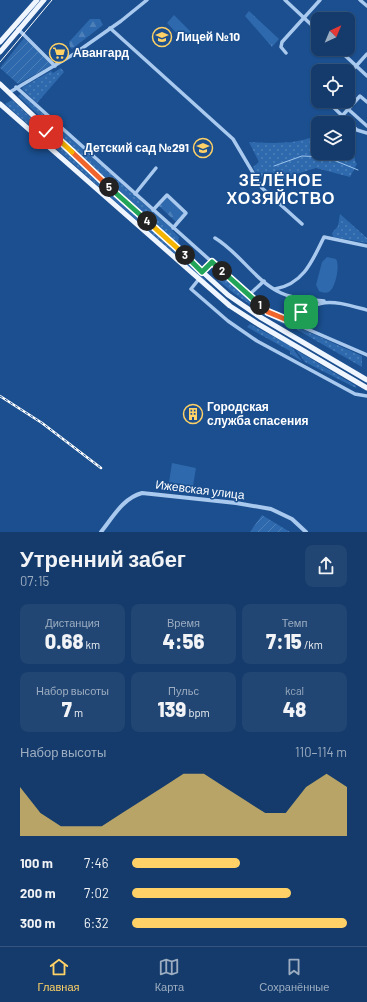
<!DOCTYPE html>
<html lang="ru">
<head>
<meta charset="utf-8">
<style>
	:root { --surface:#143b6b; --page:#214673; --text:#f1f3f6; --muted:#9dadc1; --line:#33557e; --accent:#ffd166 }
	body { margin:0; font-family:Barlow,sans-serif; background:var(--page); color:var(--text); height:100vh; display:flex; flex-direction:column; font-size:15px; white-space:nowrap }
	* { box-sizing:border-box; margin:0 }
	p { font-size:13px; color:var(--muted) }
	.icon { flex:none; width:22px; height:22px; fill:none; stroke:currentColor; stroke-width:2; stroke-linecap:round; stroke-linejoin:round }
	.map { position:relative; height:532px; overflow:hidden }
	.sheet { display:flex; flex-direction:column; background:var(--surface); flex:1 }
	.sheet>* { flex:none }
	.needle { width:26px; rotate:44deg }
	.tools { position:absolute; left:311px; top:12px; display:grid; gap:8px }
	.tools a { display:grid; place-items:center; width:44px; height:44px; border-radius:8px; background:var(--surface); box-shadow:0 1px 3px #0004,0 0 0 1px var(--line); font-size:20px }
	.pin { position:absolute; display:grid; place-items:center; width:34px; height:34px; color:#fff; margin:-17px; border-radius:8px; box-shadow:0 2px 6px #0006 }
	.km { position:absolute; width:20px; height:20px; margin:-10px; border-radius:50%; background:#222; color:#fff; font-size:11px; line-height:20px; text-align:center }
	.round { display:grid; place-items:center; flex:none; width:42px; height:42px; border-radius:8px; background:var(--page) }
	.headline { display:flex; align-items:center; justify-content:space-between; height:68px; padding:0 20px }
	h1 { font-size:22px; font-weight:800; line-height:30px }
	.stats { display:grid; grid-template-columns:repeat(3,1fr); gap:6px; height:68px; padding:4px 20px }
	.stats div { display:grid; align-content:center; border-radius:8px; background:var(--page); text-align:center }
	.stats b { font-size:20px; font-weight:800 }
	.stats small { font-size:11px; font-weight:400 }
	.stats p { font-size:11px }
	.chart { height:112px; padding:8px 20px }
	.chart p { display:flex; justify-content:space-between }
	.chart svg { width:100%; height:72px; margin-top:4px; fill:var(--accent); opacity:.7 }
	ul { padding:0 20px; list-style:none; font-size:13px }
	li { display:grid; grid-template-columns:64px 48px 1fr; align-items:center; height:30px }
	li i { height:10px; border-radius:5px; background:var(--accent) }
	.tabs { display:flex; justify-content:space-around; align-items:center; height:56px; border-top:1px solid var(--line); background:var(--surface); font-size:11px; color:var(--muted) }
	.tabs a { display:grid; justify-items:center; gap:2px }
	.tabs .selected { color:var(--accent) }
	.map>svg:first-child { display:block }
</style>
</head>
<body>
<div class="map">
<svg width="367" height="532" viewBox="0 0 367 532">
	<defs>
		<pattern id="grass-dots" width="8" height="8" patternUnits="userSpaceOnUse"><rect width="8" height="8" fill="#2e69ad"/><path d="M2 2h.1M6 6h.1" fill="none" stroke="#4d80b9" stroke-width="1.8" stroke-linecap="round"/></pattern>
		<pattern id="forest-firs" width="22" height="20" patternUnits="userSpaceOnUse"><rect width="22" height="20" fill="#2e69ad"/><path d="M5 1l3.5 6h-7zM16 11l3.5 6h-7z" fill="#4d80b9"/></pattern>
		<pattern id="park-tufts" width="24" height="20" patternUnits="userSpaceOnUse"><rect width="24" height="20" fill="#2e69ad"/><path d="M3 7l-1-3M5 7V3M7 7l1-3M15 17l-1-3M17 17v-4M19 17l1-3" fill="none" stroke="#4d80b9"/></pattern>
		<pattern id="garden-furrows" width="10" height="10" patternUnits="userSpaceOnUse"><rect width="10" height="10" fill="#2e69ad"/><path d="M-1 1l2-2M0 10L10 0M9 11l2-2" fill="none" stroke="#4d80b9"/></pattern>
	</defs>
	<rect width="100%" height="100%" fill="#1b4f8f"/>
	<g fill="url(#grass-dots)">
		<path d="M 61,68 L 64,72 L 37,103 L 22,89 L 23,87 L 51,71 L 53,73 Z"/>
		<path d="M 21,94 L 172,229 L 172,230 L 179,237 L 178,243 L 170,238 L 18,96 Z"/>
		<path d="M 12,100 L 43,129 L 43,133 L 39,134 L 5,104 Z"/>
		<path d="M 48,134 L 206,280 L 205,281 L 44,138 Z"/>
		<path d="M 314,136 L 318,137 L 318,153 L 336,153 L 337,155 L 354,151 L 355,161 L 357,164 L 350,177 L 316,168 L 277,180 L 271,174 L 258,178 L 253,167 L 259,162 L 249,142 C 270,143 295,145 314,136 Z"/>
		<path d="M 340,214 L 367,238 L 367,243 L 333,237 L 332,233 L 338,226 Z"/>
		<path d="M 218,270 L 263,311 L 280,319 L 291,328 C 262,314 237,297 213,276 Z"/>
		<path d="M 250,324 L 291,346 L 302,361 L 290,354 L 290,351 L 247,327 Z"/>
		<path d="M 293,325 L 362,356 L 362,367 L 294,328 Z"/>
		<path d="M 296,350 L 356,386 L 356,388 L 305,362 Z"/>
	</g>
	<g fill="url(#forest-firs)">
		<path d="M 90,19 L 100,19 L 103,25 L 72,49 L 70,47 L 69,42 Z"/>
		<path d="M 167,197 L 185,212 L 176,222 L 159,206 Z"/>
	</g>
	<path fill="url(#park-tufts)" d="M 249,11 L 279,39 L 272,47 L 245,16 Z"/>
	<g fill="url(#garden-furrows)">
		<path d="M 24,38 L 52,65 L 18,84 L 0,68 Z"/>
		<path d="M 262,515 L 290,532 L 250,532 Z"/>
	</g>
	<g fill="#2e69ad">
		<path d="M 174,15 L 191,32 L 183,40 L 167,23 Z"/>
		<path d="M 327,257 L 336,259 C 340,265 336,285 331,290 C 328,294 323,293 319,291 L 316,285 L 322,262 Z"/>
		<path d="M 172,463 L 196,468 L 193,486 L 169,482 Z"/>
	</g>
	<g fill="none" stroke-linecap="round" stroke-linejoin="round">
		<path stroke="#9cc4f0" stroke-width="1" d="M 274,166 L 302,156 L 326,157 L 358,170"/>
		<g stroke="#a9c9ee" stroke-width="3.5">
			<path d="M 285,0 L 318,31"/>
			<path d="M 360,0 L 367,6"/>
			<path d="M 110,28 L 233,139 L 262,188 L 302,224"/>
			<path d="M 18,29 L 55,66"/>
			<path d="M 338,49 L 367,76"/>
			<path d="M 286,53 L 281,47 L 282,42 L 320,0"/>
			<path d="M 348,75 L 367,54"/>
			<path d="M 16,87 L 268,312 L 367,355"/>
			<path d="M 10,92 L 74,54 L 121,21 L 147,0"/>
			<path d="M 327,101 L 357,130 L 367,133"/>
			<path d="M 348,109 L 367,126"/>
			<path d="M 342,116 L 360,96 L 367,102"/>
			<path d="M 135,194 L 156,168"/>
			<path d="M 153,210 L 167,195 L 186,213 L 173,228"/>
			<path d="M 215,238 C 240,253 255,281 281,293 C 293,299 311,299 324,301"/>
			<path d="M 202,272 L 212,262"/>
			<path d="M 199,279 L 191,289 L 228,321 L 257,341 L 355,394 L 367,396"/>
			<path d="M 275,289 C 303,284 312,262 324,237 L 367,246"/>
			<path d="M 249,295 L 264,281"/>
			<path d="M 292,322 C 318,295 333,301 367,310"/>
		</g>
		<path stroke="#a9c9ee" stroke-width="4" d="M 101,532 C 113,517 123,498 142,493 L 236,503 L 271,509 L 292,519 L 306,532"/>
		<g stroke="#f0f6ff" stroke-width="5">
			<path d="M 0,42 L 37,0"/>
			<path d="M 0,52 L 44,0"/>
			<path d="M 0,84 L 104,183 L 228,295 L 260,317 L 367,380"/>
			<path d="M 0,104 L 230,306 L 258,324 L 367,388"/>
			<path d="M 37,136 L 45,135 L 45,127"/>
		</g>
		<path stroke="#fff" stroke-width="1" d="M 0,62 L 52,0"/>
		<g stroke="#fff" stroke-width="2.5">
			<path id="rail" d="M 0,396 L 42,423 L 101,468"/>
		</g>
		<use href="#rail" stroke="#1b4f8f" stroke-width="1" stroke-dasharray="3" stroke-linecap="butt"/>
	</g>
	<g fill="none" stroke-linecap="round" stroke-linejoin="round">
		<g stroke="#fff" stroke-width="8">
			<path id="split-1" d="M 260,305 L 268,312 L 292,322 L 301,312"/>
		</g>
		<g stroke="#fff" stroke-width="8">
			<path id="split-2" d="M 222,271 L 260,305"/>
		</g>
		<g stroke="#fff" stroke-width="8">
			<path id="split-3" d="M 185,255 L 202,272 L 212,262 L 222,271"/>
		</g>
		<g stroke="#fff" stroke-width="8">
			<path id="split-4" d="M 147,221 L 185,255"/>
		</g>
		<g stroke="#fff" stroke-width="8">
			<path id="split-5" d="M 109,187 L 147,221"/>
		</g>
		<g stroke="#fff" stroke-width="8">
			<path id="split-6" d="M 72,152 L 109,187"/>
		</g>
		<g stroke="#fff" stroke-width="8">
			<path id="split-7" d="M 46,132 L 45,127 L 72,152"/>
		</g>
		<use href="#split-1" stroke="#f0652b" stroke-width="5"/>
		<use href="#split-2" stroke="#22a559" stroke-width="5"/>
		<use href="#split-3" stroke="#22a559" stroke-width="5"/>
		<use href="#split-4" stroke="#f5b400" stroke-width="5"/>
		<use href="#split-5" stroke="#22a559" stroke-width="5"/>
		<use href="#split-6" stroke="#f0652b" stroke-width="5"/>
		<use href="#split-7" stroke="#f5b400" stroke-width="5"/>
	</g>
	<defs>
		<g id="school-ring" transform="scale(1)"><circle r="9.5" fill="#1b4f8f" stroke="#ffd166" stroke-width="1.5"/><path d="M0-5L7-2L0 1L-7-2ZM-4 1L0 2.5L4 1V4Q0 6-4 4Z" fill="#ffd166"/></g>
		<g id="supermarket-ring" transform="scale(1)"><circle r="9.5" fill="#1b4f8f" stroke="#ffd166" stroke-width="1.5"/><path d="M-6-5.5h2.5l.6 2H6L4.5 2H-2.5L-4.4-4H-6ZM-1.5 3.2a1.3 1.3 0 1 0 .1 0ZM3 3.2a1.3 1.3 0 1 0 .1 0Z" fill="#ffd166"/></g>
		<g id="building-ring" transform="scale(1)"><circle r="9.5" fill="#1b4f8f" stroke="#ffd166" stroke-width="1.5"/><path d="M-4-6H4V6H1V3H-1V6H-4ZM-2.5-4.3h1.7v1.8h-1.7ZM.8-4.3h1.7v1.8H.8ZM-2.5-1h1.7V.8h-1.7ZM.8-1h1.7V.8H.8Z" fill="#ffd166"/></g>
	</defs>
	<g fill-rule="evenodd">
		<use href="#school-ring" x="162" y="37"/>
		<use href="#supermarket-ring" x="59" y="53"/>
		<use href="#school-ring" x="203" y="148"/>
		<use href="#building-ring" x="193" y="414"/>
	</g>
	<g text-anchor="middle" stroke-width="3" stroke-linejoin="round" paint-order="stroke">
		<g font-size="12" font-weight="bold" fill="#fff" stroke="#1b4f8f" text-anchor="start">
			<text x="176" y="41">Лицей №10</text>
			<text x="73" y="57">Авангард</text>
			<text x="189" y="152" text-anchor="end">Детский сад №291</text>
			<text x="207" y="411">Городская<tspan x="207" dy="14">служба спасения</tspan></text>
		</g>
		<g font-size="12" fill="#fff" stroke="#1b4f8f">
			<text transform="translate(200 490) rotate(7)" y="4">Ижевская улица</text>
		</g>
		<g font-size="16" font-weight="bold" letter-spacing="1" fill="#fff" stroke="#1b4f8f">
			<text x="281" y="186">ЗЕЛЁНОЕ<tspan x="281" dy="18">ХОЗЯЙСТВО</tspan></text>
		</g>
	</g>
</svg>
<div class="tools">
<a><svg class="needle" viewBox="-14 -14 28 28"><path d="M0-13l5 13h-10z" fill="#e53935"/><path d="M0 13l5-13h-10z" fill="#9dadc1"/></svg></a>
<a><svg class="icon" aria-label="locate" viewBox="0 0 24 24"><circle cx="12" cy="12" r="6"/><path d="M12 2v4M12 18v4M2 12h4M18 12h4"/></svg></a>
<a><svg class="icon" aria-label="layers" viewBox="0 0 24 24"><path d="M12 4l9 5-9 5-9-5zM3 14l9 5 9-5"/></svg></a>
</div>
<div class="pin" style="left:301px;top:312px;background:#1e9e55"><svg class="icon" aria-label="arrive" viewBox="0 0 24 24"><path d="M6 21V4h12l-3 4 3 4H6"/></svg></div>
<div class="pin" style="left:46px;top:132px;background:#d93025"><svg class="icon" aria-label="check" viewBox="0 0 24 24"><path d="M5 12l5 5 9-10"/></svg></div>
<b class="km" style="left:260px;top:305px">1</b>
<b class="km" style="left:222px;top:271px">2</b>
<b class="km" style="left:185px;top:255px">3</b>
<b class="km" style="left:147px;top:221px">4</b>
<b class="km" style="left:109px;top:187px">5</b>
</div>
<section class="sheet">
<div class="headline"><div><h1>Утренний забег</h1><p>07:15</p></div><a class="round"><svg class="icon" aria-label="share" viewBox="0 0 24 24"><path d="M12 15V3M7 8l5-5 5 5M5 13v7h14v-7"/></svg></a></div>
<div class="stats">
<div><p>Дистанция</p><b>0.68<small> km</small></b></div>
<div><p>Время</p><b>4:56</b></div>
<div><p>Темп</p><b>7:15<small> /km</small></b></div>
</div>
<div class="stats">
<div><p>Набор высоты</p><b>7<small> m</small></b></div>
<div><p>Пульс</p><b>139<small> bpm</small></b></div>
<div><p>kcal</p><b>48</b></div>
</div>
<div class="chart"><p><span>Набор высоты</span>110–114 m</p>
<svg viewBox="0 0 160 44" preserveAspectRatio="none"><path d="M0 44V14L10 30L20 38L30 38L40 38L50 30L60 22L70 14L80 6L90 6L100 14L110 22L120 30L130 30L140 14L150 6L160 14V44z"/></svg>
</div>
<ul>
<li><b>100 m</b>7:46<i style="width:50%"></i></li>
<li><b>200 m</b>7:02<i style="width:74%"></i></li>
<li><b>300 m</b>6:32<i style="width:100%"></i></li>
</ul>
</section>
<nav class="tabs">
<a class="selected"><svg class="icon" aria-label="home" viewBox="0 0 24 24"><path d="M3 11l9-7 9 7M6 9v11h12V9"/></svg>Главная</a>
<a><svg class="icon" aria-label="map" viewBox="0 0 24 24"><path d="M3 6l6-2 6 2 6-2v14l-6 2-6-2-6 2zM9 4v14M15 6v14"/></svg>Карта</a>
<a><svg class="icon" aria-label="saved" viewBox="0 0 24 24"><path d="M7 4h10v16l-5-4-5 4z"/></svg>Сохранённые</a>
</nav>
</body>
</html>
